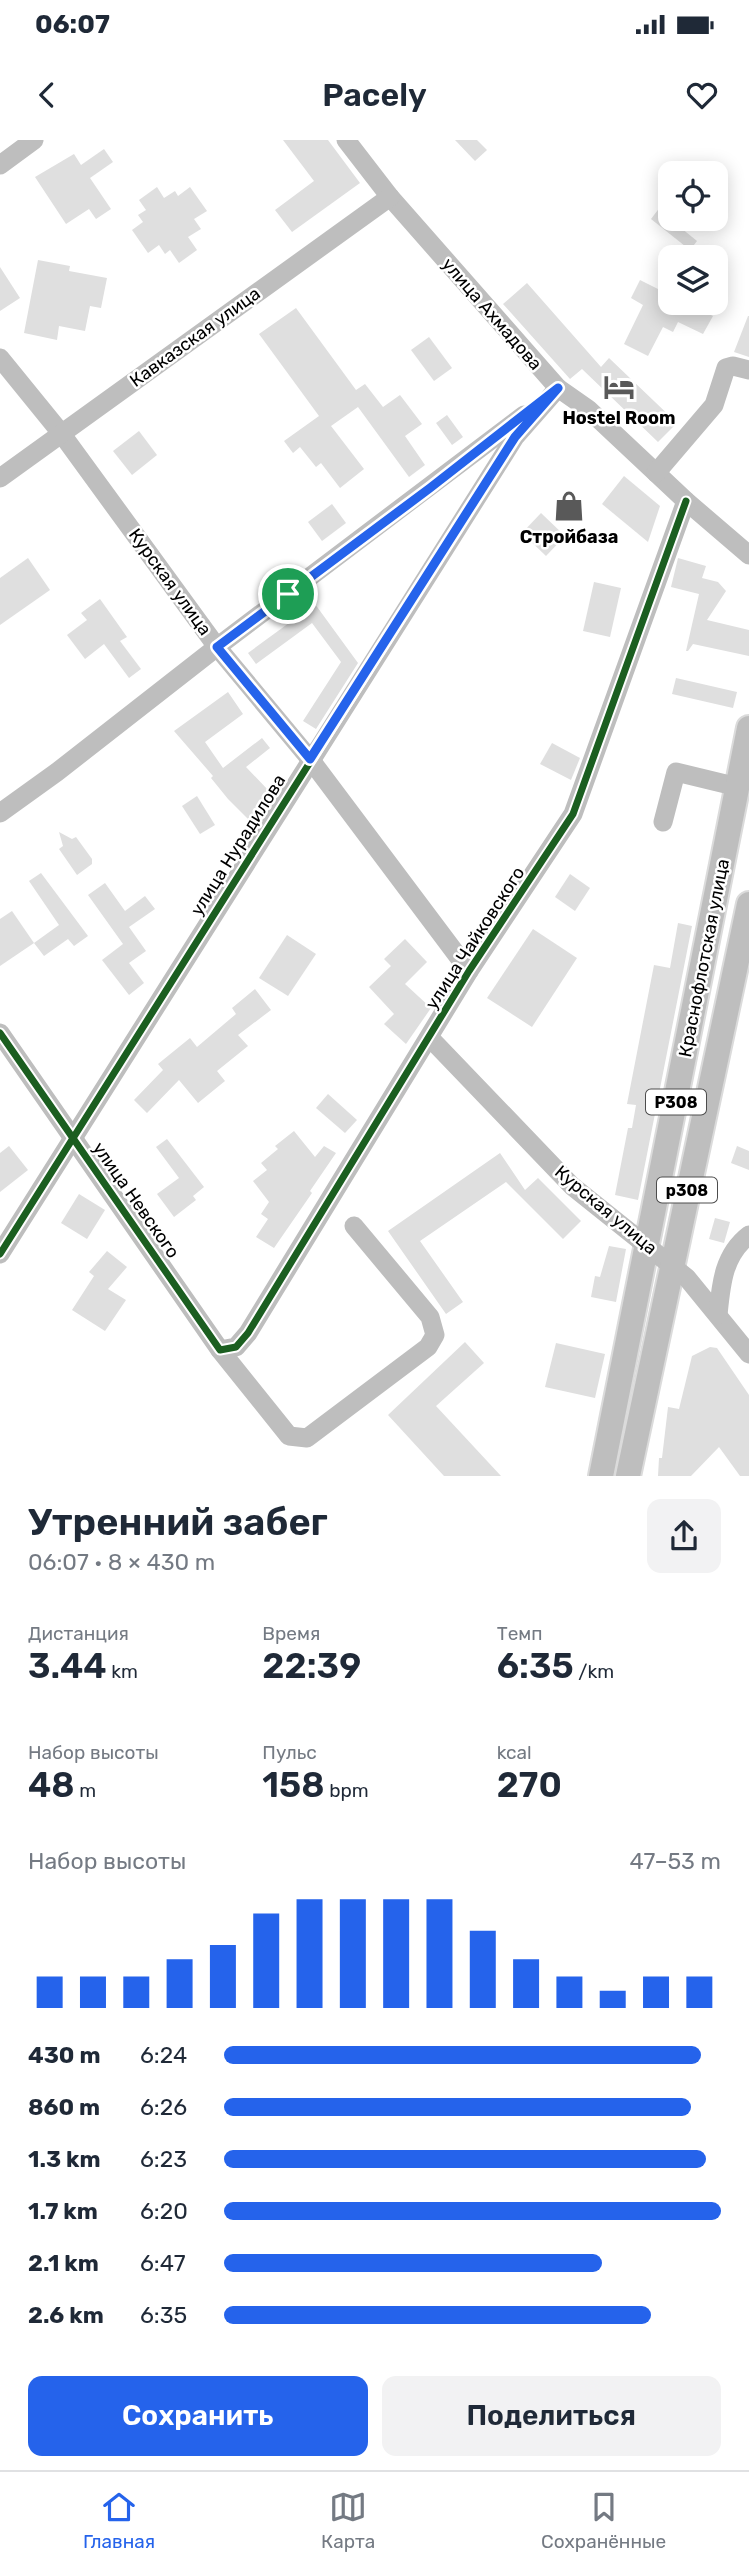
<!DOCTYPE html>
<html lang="ru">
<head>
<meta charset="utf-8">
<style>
	:root { --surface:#fff; --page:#f2f2f3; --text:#1f2937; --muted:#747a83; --line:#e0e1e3; --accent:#2563eb }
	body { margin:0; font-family:Rubik,sans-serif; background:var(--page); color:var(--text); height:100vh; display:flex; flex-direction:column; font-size:26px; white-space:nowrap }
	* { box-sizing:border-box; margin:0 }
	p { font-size:23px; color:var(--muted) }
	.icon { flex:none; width:38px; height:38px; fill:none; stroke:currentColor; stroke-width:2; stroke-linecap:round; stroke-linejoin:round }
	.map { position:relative; height:1336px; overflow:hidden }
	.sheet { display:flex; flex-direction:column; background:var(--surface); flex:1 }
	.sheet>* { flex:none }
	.controls { position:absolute; left:658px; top:21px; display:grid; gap:14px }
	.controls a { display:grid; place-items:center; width:70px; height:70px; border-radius:14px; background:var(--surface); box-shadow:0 4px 18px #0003; font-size:35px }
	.pin { position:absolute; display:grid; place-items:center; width:60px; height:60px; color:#fff; margin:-30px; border:4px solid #fff; border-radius:50%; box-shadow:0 2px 7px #0007 }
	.round { display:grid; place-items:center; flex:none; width:74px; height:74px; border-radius:14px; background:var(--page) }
	.headline { display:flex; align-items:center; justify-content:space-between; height:119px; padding:0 28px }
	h1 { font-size:38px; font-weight:600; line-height:52px }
	.metrics { display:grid; grid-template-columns:repeat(3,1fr); gap:10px; height:119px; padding:7px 28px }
	.metrics div { display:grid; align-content:center }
	.metrics b { font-size:35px; font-weight:600 }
	.metrics small { font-size:19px; font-weight:400 }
	.metrics p { font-size:19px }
	.chart { height:196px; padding:14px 28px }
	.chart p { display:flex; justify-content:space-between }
	.chart svg { width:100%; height:126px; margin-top:7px; stroke:var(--accent); stroke-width:6 }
	.button { display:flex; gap:14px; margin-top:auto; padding:14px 28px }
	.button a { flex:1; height:80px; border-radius:14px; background:var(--accent); color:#fff; font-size:28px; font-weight:600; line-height:80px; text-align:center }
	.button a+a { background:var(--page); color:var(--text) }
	ul { padding:0 28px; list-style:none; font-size:23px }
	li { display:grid; grid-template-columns:112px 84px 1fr; align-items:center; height:52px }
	li i { height:18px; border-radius:9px; background:var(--accent) }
	.status { display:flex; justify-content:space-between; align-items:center; height:49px; padding:0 35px; background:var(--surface); direction:ltr }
	.status svg { height:19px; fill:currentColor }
	header { display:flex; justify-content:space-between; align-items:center; height:91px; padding:0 28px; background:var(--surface); font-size:32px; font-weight:600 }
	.dock { display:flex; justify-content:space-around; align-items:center; height:98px; border-top:2px solid var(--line); background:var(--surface); font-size:19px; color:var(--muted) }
	.dock a { display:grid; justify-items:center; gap:4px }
	.dock .selected { color:var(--accent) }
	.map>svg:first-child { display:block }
</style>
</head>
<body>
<div class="status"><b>06:07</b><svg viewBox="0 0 49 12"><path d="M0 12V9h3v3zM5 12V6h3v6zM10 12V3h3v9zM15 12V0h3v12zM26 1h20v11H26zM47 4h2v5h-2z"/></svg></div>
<header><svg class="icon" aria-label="back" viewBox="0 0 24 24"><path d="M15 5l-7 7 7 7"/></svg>Pacely<svg class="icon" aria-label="heart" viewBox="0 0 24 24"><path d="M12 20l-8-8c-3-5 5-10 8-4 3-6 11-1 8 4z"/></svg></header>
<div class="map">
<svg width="749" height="1336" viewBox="0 0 749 1336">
	<rect width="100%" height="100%" fill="#fff"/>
	<g fill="#dfdfdf">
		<path d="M 283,0 L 328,0 L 360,43 L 292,92 L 275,70 L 314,41 Z"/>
		<path d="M 455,0 L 477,0 L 487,10 L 475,21 Z"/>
		<path d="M 104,9 L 113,22 L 90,38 L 111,69 L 96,79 L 89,69 L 66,84 L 35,37 L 74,14 L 81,25 Z"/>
		<path d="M 157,47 L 164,58 L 175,51 L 178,56 L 190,47 L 207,71 L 194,79 L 201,89 L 188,97 L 197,110 L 179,123 L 170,110 L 165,114 L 159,105 L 148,113 L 132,90 L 143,82 L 138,75 L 146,70 L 139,60 Z"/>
		<path d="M 670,54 L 670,79 L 697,101 L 690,110 L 651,79 Z"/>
		<path d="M 38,120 L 70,126 L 69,131 L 107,138 L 101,168 L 90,166 L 85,191 L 59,186 L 57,200 L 24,193 Z"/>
		<path d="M 0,127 L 20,158 L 0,171 Z"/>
		<path d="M 640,140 L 670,155 L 670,163 L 686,163 L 713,176 L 703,194 L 678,182 L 673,192 L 663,187 L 648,216 L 624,204 L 643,165 L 631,158 Z"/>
		<path d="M 527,143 L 601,227 L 609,218 L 677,283 L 658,302 L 582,229 L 570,239 L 503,164 Z"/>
		<path d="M 296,168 L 356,250 L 365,244 L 383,267 L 400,255 L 422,284 L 405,296 L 425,325 L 409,337 L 358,267 L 331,286 L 364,329 L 340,348 L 321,323 L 316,327 L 300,307 L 293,313 L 284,301 L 319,276 L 259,194 Z"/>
		<path d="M 748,176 L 749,176 L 749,217 L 734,212 Z"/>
		<path d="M 429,197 L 452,228 L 434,241 L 411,210 Z"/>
		<path d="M 447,275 L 463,297 L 452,305 L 436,283 Z"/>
		<path d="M 139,291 L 157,315 L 132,335 L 113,311 Z"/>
		<path d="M 624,336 L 660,366 L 648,402 L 602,364 Z"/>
		<path d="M 332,364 L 346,383 L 322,401 L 308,382 Z"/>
		<path d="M 541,373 L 565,396 L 546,416 L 522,393 Z"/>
		<path d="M 28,418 L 50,450 L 0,485 L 0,438 Z"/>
		<path d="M 678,418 L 706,426 L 702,438 L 718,442 L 726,451 L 707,480 L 749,490 L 749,516 L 693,504 L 688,511 L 686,511 L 699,454 L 671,447 Z"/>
		<path d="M 594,442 L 621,448 L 610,497 L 583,491 Z"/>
		<path d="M 100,459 L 127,497 L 120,501 L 141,529 L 129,538 L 104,504 L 85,519 L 67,495 L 87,480 L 81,473 Z"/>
		<path d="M 315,464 L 358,523 L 316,589 L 303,581 L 341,522 L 312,483 L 256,524 L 248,513 Z"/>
		<path d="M 676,538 L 737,552 L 733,568 L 672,554 Z"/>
		<path d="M 228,552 L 243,574 L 205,602 L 223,628 L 262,598 L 270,608 L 246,627 L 269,651 L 250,681 L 228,659 L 211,638 L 213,636 L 174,591 Z"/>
		<path d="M 552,603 L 580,618 L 571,640 L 540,624 Z"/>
		<path d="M 197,656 L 215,685 L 200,694 L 182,666 Z"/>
		<path d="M 59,692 L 72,699 L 76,697 L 92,719 L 92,724 L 77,735 L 59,709 L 63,706 Z"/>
		<path d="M 41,733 L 88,796 L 74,806 L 68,799 L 44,816 L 34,803 L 59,785 L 29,741 Z"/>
		<path d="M 570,734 L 590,748 L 575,771 L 555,757 Z"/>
		<path d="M 105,743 L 125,771 L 145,756 L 155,769 L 129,787 L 146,811 L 129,823 L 144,843 L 129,855 L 102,820 L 123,804 L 88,755 Z"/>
		<path d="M 12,771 L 34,803 L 0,826 L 0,779 Z"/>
		<path d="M 678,783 L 692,786 L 638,1060 L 615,1055 L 628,988 L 632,988 L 636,965 L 627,964 L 654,825 L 670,828 Z"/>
		<path d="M 533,789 L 577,818 L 532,887 L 487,858 Z"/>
		<path d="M 287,795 L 316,814 L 288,856 L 259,838 Z"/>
		<path d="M 405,799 L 427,822 L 405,844 L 431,868 L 406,904 L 384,884 L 394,874 L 369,847 L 391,826 L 384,819 Z"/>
		<path d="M 255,849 L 271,870 L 238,895 L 248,906 L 217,931 L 225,941 L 198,963 L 179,940 L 147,973 L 134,960 L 163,930 L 158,924 L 190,898 L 197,907 L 236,874 L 232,868 Z"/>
		<path d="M 328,954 L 357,980 L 345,993 L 316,968 Z"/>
		<path d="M 294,991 L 315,1017 L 324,1006 L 336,1013 L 310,1051 L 312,1053 L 274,1108 L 256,1097 L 268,1079 L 261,1074 L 269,1062 L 253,1041 L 267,1030 L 261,1023 L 278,1009 L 275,1006 Z"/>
		<path d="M 167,999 L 204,1047 L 193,1056 L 196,1060 L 174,1077 L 157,1054 L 179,1038 L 156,1007 Z"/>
		<path d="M 9,1006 L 28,1030 L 0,1052 L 0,1013 Z"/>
		<path d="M 737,1006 L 749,1011 L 749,1030 L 731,1023 Z"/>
		<path d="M 500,1013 L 525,1050 L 538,1038 L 581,1081 L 563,1099 L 506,1042 L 420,1101 L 463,1162 L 446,1174 L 388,1091 Z"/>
		<path d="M 79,1054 L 105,1070 L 87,1099 L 61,1083 Z"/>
		<path d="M 715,1078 L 730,1082 L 724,1103 L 709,1099 Z"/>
		<path d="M 609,1106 L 626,1109 L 616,1162 L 591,1157 L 595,1136 L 600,1137 Z"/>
		<path d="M 107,1111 L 127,1127 L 108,1149 L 126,1160 L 105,1191 L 72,1170 L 94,1136 L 89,1132 Z"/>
		<path d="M 465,1202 L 484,1223 L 436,1266 L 501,1336 L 444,1336 L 388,1275 Z"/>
		<path d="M 556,1203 L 605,1214 L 595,1258 L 545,1247 Z"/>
		<path d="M 710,1207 L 717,1208 L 749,1255 L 749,1336 L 740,1336 L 719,1307 L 691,1336 L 658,1336 L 659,1318 L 662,1318 L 668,1267 L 679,1269 L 692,1216 Z"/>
	</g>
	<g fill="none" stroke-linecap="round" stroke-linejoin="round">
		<g stroke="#dbdbdb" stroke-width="28">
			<g id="major">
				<path d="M 601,1336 L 749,588"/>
				<path d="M 628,1336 L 749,764"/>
			</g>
		</g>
		<g stroke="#bebebe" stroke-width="19">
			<path d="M 346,0 L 390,57 L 558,248 L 588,269 L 686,361 L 749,415"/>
			<path d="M 0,25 L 34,0"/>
			<path d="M 0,218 L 61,293 L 217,507 L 310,619 L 469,831"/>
			<path d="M 656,333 L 714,265 L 726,228 L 733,226 L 749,230"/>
			<path d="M 0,338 L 390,57"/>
			<path d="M 0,673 L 57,632 L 217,507 L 524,275"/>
			<path d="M 663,682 L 676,632 L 738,647"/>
			<path d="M 0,893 L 220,1210 L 289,1296 L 307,1298 L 428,1207 L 435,1195 L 430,1177 L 354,1086"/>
			<path d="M 430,898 L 572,1046 L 687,1138 L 749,1214"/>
			<path d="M 0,1114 L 515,297 L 558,248"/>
			<path d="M 718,1175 C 721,1145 723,1115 749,1095"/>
			<path d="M 220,1210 L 236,1207 L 248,1193 L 469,831 L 573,674 L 686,361"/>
		</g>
		<use href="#major" stroke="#bebebe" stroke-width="24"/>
		<g stroke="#fff" stroke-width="11">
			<g id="cycleway">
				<path d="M 0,893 L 220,1210 L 236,1207 L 248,1193 L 469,831 L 573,674 L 686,361"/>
				<path d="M 0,1114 L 515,297 L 558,248"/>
			</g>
		</g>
		<use href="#cycleway" stroke="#1b5e20" stroke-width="7"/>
	</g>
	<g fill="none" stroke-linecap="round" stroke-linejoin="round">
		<g stroke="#fff" stroke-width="14">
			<path id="route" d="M 558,248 L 515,297 L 310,619 L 217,507 L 430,348 Z"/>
		</g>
		<use href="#route" stroke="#2563eb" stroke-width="9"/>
	</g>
	<defs>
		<g id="hotel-bare" transform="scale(2.415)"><path d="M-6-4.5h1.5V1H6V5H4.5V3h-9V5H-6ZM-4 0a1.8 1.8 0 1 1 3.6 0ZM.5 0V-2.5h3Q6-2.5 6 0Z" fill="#595959" stroke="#fff" stroke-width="2.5" paint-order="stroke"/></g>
		<g id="shop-bare" transform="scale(2.415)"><path d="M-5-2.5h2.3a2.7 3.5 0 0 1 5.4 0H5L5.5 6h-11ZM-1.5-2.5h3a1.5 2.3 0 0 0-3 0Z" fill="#595959" stroke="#fff" stroke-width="2.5" paint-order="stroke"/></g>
	</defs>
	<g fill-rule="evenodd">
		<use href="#hotel-bare" x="619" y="247"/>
		<use href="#shop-bare" x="569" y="366"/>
	</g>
	<g text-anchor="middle" stroke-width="5" stroke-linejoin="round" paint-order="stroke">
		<g fill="#fff" stroke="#4c4c4c" stroke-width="2">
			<rect x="646" y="949.5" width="60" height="25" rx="5"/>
			<rect x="657" y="1037.5" width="60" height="25" rx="5"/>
		</g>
		<g font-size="16" font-weight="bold" fill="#000">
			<text x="676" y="968">P308</text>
			<text x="687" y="1056">p308</text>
		</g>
		<g font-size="18" fill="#000" stroke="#fff">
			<text transform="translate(492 174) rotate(49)" y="6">улица Ахмадова</text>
			<text transform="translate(195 197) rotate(-36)" y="6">Кавказская улица</text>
			<text transform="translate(170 442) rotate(54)" y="6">Курская улица</text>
			<text transform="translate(238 705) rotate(-58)" y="6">улица Нурадилова</text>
			<text transform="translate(475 798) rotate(-57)" y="6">улица Чайковского</text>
			<text transform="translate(704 818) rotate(-79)" y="6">Краснофлотская улица</text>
			<text transform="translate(136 1060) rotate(55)" y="6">улица Невского</text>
			<text transform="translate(606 1070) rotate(40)" y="6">Курская улица</text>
		</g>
		<g font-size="18" font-weight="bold" fill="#000" stroke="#fff">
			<text x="619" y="284">Hostel Room</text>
			<text x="569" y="403">Стройбаза</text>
		</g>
	</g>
</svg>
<div class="controls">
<a><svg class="icon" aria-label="locate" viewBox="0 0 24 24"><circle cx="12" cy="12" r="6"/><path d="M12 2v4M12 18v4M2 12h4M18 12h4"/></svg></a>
<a><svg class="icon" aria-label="layers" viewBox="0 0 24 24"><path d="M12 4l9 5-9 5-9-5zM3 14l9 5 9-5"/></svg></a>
</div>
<div class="pin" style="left:288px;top:454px;background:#1e9e55"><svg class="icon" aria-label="arrive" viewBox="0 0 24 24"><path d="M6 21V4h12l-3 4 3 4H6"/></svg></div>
</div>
<section class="sheet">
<div class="headline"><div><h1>Утренний забег</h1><p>06:07 · 8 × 430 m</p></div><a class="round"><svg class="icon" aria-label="share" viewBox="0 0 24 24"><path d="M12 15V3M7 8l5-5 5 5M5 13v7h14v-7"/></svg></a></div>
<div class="metrics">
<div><p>Дистанция</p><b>3.44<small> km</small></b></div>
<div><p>Время</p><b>22:39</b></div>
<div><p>Темп</p><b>6:35<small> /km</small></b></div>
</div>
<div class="metrics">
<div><p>Набор высоты</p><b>48<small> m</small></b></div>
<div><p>Пульс</p><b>158<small> bpm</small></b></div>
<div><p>kcal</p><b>270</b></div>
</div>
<div class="chart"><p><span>Набор высоты</span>47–53 m</p>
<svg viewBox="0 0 160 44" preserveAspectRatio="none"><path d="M5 44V33M15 44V33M25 44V33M35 44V27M45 44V22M55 44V11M65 44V6M75 44V6M85 44V6M95 44V6M105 44V17M115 44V27M125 44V33M135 44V38M145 44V33M155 44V33"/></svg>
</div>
<ul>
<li><b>430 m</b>6:24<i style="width:96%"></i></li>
<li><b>860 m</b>6:26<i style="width:94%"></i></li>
<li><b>1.3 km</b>6:23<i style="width:97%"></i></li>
<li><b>1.7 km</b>6:20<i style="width:100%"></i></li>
<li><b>2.1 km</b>6:47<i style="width:76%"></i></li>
<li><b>2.6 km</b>6:35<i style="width:86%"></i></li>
</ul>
<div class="button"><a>Сохранить</a><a>Поделиться</a></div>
</section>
<nav class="dock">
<a class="selected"><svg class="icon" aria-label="home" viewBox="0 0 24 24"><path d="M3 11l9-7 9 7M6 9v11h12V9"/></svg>Главная</a>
<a><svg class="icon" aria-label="map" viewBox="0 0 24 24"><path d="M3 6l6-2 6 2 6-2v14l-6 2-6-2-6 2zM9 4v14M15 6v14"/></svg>Карта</a>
<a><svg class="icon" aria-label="saved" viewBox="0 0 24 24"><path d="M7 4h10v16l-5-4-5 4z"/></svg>Сохранённые</a>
</nav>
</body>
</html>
